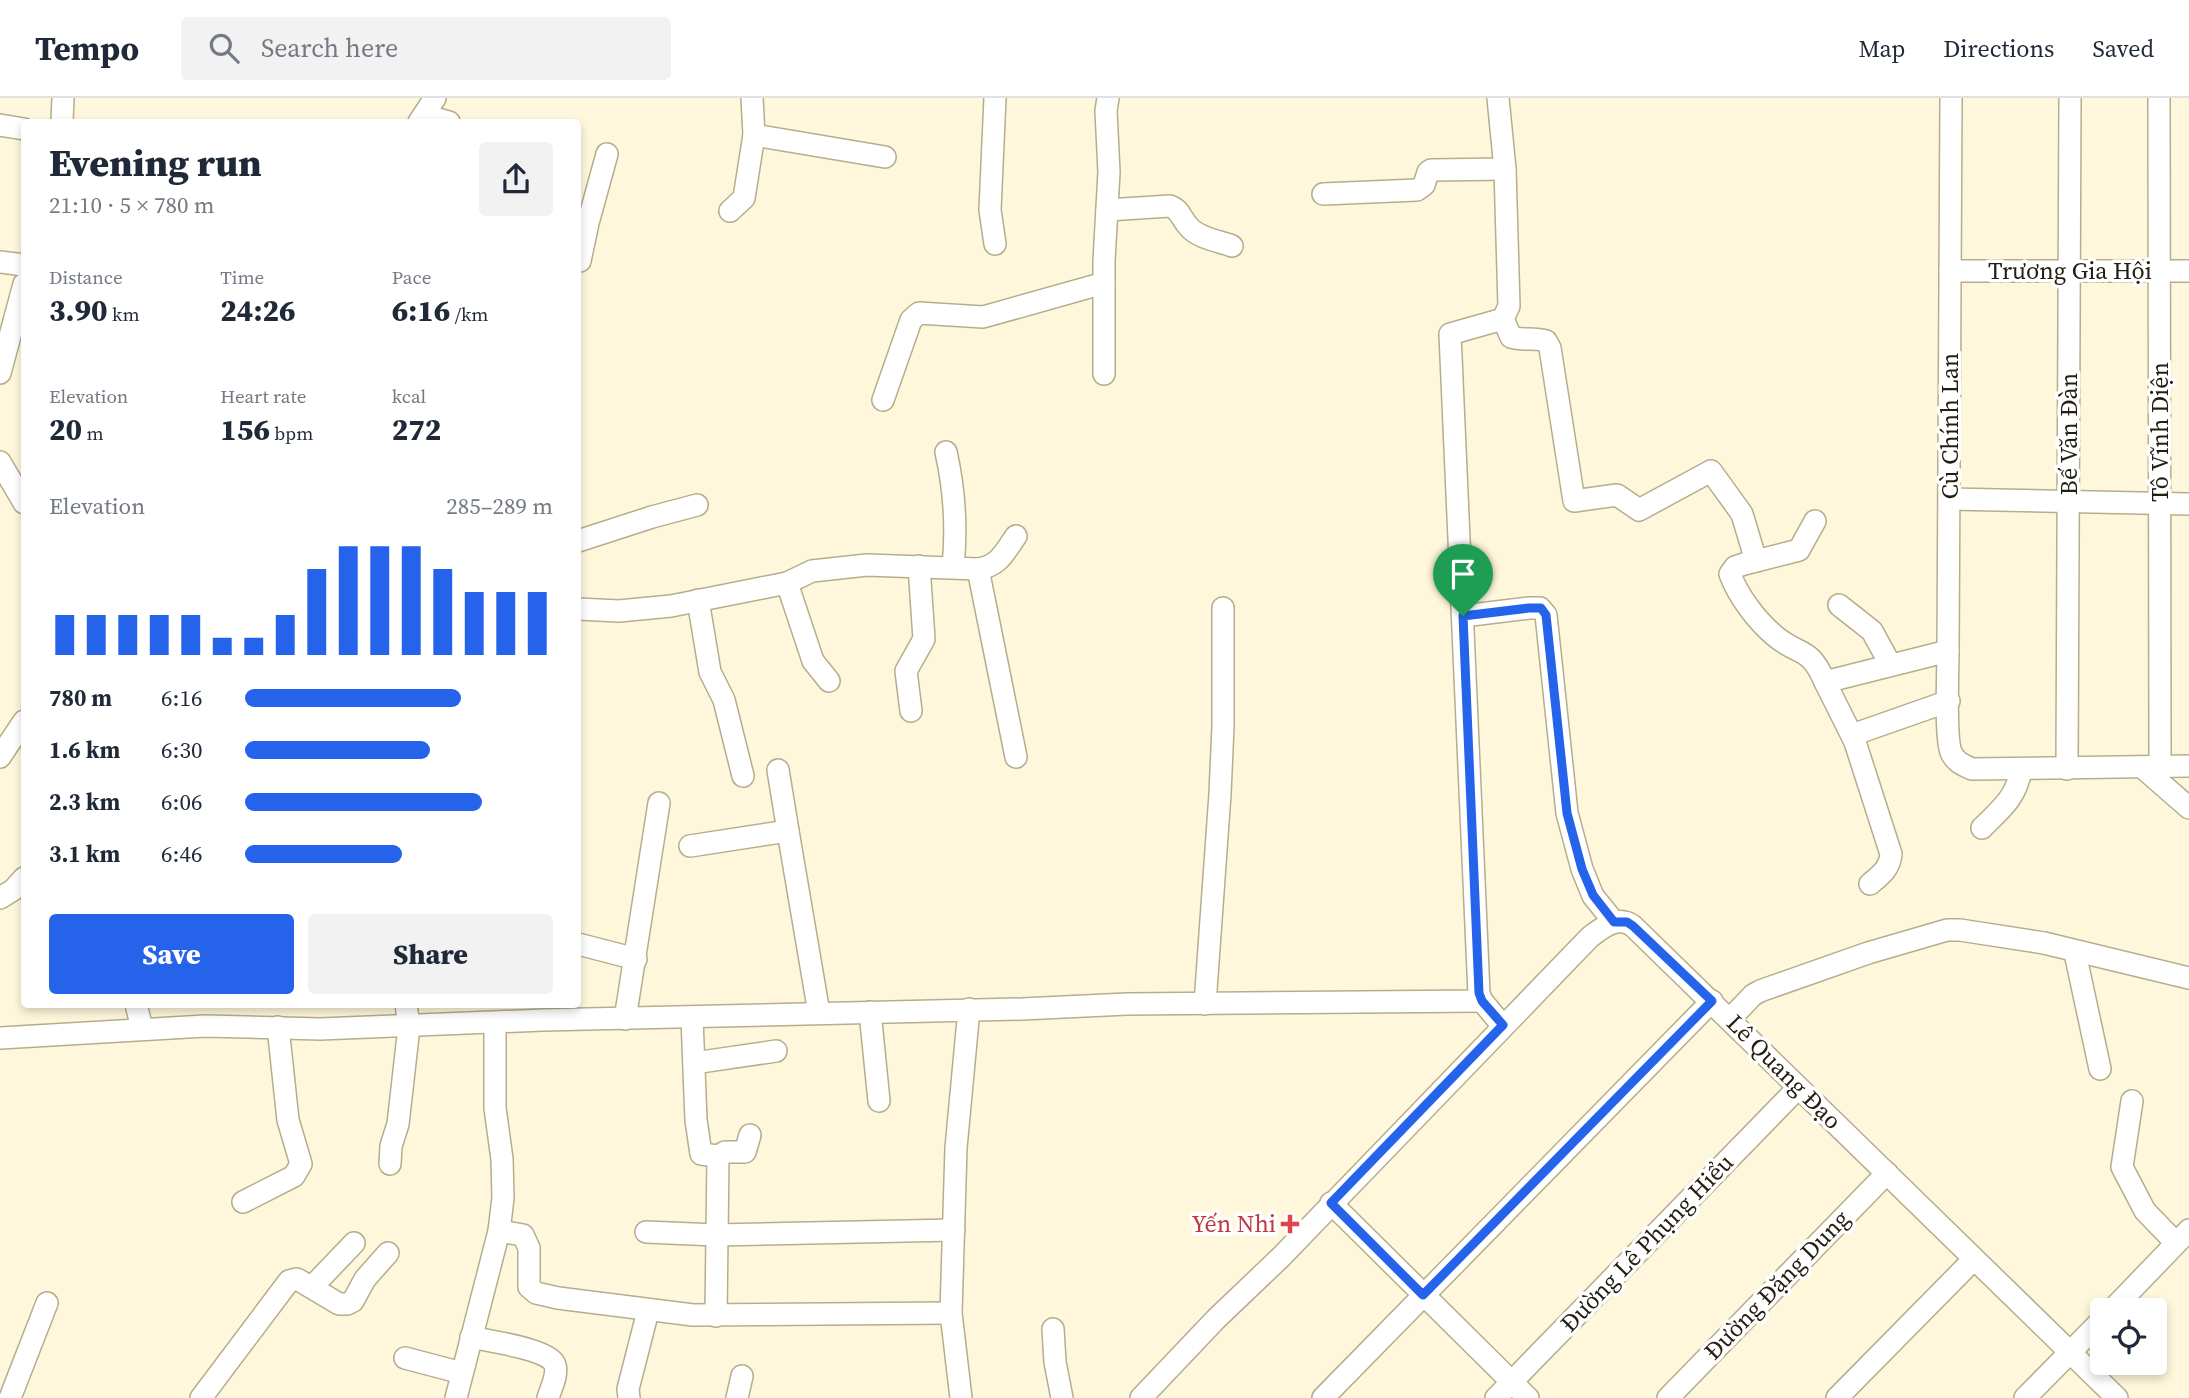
<!DOCTYPE html>
<html lang="en">
<head>
<meta charset="utf-8">
<style>
	:root { --surface:#fff; --page:#f2f2f3; --text:#1f2937; --muted:#747a83; --line:#e0e1e3; --accent:#2563eb }
	body { margin:0; font-family:"Source Serif 4",serif; background:var(--page); color:var(--text); height:100vh; display:flex; flex-direction:column; font-size:26px; white-space:nowrap }
	* { box-sizing:border-box; margin:0 }
	p { font-size:23px; color:var(--muted) }
	.icon { flex:none; width:38px; height:38px; fill:none; stroke:currentColor; stroke-width:2; stroke-linecap:round; stroke-linejoin:round }
	.map { position:relative; flex:1; overflow:hidden }
	.panel { position:absolute; left:21px; top:21px; width:560px; height:889px; display:flex; flex-direction:column; background:var(--surface); border-radius:7px; box-shadow:0 4px 10px #0003 }
	.panel>* { flex:none }
	.fabs { position:absolute; left:2090px; top:1200px; display:grid; gap:14px }
	.fabs a { display:grid; place-items:center; width:77px; height:77px; border-radius:7px; background:var(--surface); box-shadow:0 4px 10px #0003; font-size:35px }
	.pin { position:absolute; display:grid; place-items:center; width:60px; height:60px; color:#fff; margin:-72px -30px; border-radius:50% 50% 50% 0; rotate:-45deg; box-shadow:0 0 7px #0007 }
	.pin .icon { rotate:45deg }
	.round { display:grid; place-items:center; flex:none; width:74px; height:74px; border-radius:7px; background:var(--page) }
	.overview { display:flex; align-items:center; justify-content:space-between; height:119px; padding:0 28px }
	h1 { font-size:38px; font-weight:800; line-height:52px }
	.metrics { display:grid; grid-template-columns:repeat(3,1fr); gap:10px; height:119px; padding:7px 28px }
	.metrics div { display:grid; align-content:center }
	.metrics b { font-size:30px; font-weight:800 }
	.metrics small { font-size:19px; font-weight:400 }
	.metrics p { font-size:19px }
	.chart { height:196px; padding:14px 28px }
	.chart p { display:flex; justify-content:space-between }
	.chart svg { width:100%; height:126px; margin-top:7px; stroke:var(--accent); stroke-width:6 }
	.action { display:flex; gap:14px; margin-top:auto; padding:14px 28px }
	.action a { flex:1; height:80px; border-radius:7px; background:var(--accent); color:#fff; font-size:28px; font-weight:800; line-height:80px; text-align:center }
	.action a+a { background:var(--page); color:var(--text) }
	ul { padding:0 28px; list-style:none; font-size:23px }
	li { display:grid; grid-template-columns:112px 84px 1fr; align-items:center; height:52px }
	li i { height:18px; border-radius:9px; background:var(--accent) }
	header { display:flex; align-items:center; gap:42px; box-sizing:border-box; height:98px; padding:0 35px; background:var(--surface); border-bottom:2px solid var(--line) }
	header strong { font-size:33px }
	nav { display:flex; gap:38px; margin-inline-start:auto; font-size:24px }
	.search { width:490px; height:63px; background:var(--page); display:flex; align-items:center; gap:18px; box-sizing:border-box; padding:0 24px; border-radius:7px; color:var(--muted); font-size:26px }
	.map>svg:first-child { display:block }
</style>
</head>
<body>
<header>
<strong>Tempo</strong>
<div class="search"><svg class="icon" aria-label="search" viewBox="0 0 24 24"><circle cx="10" cy="10" r="6"/><path d="M15 15l6 6"/></svg>Search here</div>
<nav><a>Map</a><a>Directions</a><a>Saved</a></nav>
</header>
<div class="map">
<svg width="2189" height="1300" viewBox="0 0 2189 1300">
	<rect width="100%" height="100%" fill="#fff7dc"/>
	<g fill="none" stroke-linecap="round" stroke-linejoin="round">
		<g stroke="#b6ad8c" stroke-width="24">
			<g id="minor">
				<path d="M 752,0 L 754,37 L 885,59"/>
				<path d="M 995,0 L 990,112 L 995,146"/>
				<path d="M 1498,0 L 1505,71 L 1509,208 L 1503,221 L 1450,236 L 1479,896 L 1482,903 L 1502,927"/>
				<path d="M 1951,0 L 1948,553 C 1948,574 1945,639 1951,654 C 1955,664 1963,667 1972,671 L 2189,668"/>
				<path d="M 2159,0 L 2160,668"/>
				<path d="M 424,17 L 449,24"/>
				<path d="M 62,24 L 63,0"/>
				<path d="M 419,24 L 435,0"/>
				<path d="M 0,27 L 24,31"/>
				<path d="M 1323,96 L 1417,92 L 1424,87 L 1428,74 L 1431,72 L 1505,71"/>
				<path d="M 1107,112 L 1170,108 C 1181,112 1181,121 1189,129 C 1198,140 1219,143 1232,148"/>
				<path d="M 730,113 L 744,100 L 754,37"/>
				<path d="M 580,163 L 588,125 L 607,56"/>
				<path d="M 0,164 L 24,167"/>
				<path d="M 1950,173 L 2189,173"/>
				<path d="M 1503,221 L 1511,239 C 1523,243 1534,239 1546,243 L 1550,250 L 1574,403 L 1617,397 L 1639,412 L 1711,373 L 1742,416 L 1756,463"/>
				<path d="M 0,275 L 24,186"/>
				<path d="M 1104,276 L 1104,163 L 1109,74 L 1106,13 L 1108,0"/>
				<path d="M 883,302 L 911,222 L 919,215 L 983,219 L 1104,185"/>
				<path d="M 946,354 C 955,394 957,429 953,469"/>
				<path d="M 0,364 L 24,405"/>
				<path d="M 1950,401 L 2189,406"/>
				<path d="M 1815,423 L 1799,452 L 1744,466 L 1735,469 L 1730,476 C 1738,498 1757,523 1775,538 C 1800,559 1809,547 1825,584"/>
				<path d="M 578,443 L 652,419 L 697,407"/>
				<path d="M 978,471 L 1016,659"/>
				<path d="M 787,485 L 813,563 L 829,583"/>
				<path d="M 698,502 L 710,574 L 724,602 L 743,678"/>
				<path d="M 1839,507 L 1872,533 L 1890,566"/>
				<path d="M 578,511 L 619,513 L 671,508 L 787,485 L 812,473 L 867,467 L 978,471 C 999,468 1004,455 1016,438"/>
				<path d="M 1463,518 L 1529,510 L 1540,510 L 1546,517 L 1567,715 L 1582,771 L 1593,798 L 1614,824"/>
				<path d="M 911,613 L 906,573 L 924,541 L 919,468"/>
				<path d="M 1852,637 L 1949,603"/>
				<path d="M 0,659 L 24,623"/>
				<path d="M 2142,669 L 2189,710"/>
				<path d="M 2067,671 L 2070,0"/>
				<path d="M 778,672 L 788,733"/>
				<path d="M 1982,730 C 2001,711 2016,700 2021,672"/>
				<path d="M 690,748 L 788,733 L 819,915"/>
				<path d="M 1870,786 C 1881,777 1890,770 1891,756 L 1855,644 L 1825,584 L 1948,553"/>
				<path d="M 0,800 L 13,792 L 24,780"/>
				<path d="M 578,846 L 636,861"/>
				<path d="M 2075,855 L 2100,971"/>
				<path d="M 136,906 L 142,931"/>
				<path d="M 1205,906 L 1220,696 L 1223,628 L 1223,510"/>
				<path d="M 870,914 L 879,1003"/>
				<path d="M 692,920 L 696,1022 L 701,1056 L 718,1058 L 716,1218"/>
				<path d="M 625,921 L 659,705"/>
				<path d="M 1730,921 L 1753,897 L 1760,893 L 1868,855 L 1947,832 L 1960,832 L 2044,845 L 2189,880"/>
				<path d="M 495,925 L 495,1010 L 502,1061 L 503,1100 L 499,1133"/>
				<path d="M 0,940 L 205,928 L 320,931 L 543,922 L 1022,911 L 1127,906 L 1482,903"/>
				<path d="M 694,965 L 776,953"/>
				<path d="M 2132,1003 L 2122,1069 L 2145,1113 L 2176,1145"/>
				<path d="M 718,1058 L 725,1054 L 745,1054 L 750,1037"/>
				<path d="M 390,1066 L 391,1048 L 398,1026 L 409,929 L 406,906"/>
				<path d="M 243,1104 L 294,1078 L 301,1066 L 288,1022 L 278,929"/>
				<path d="M 1331,1105 L 1528,1300"/>
				<path d="M 646,1134 L 716,1137 L 954,1132"/>
				<path d="M 312,1189 L 354,1145"/>
				<path d="M 2111,1213 L 2189,1132"/>
				<path d="M 1053,1231 L 1055,1264 L 1062,1300"/>
				<path d="M 471,1239 C 487,1243 551,1251 555,1267 C 558,1277 551,1290 548,1300"/>
				<path d="M 405,1260 L 462,1275"/>
				<path d="M 10,1300 L 47,1205"/>
				<path d="M 201,1300 L 289,1183 L 297,1181 L 339,1206 L 347,1206 L 353,1203 L 365,1181 L 388,1155"/>
				<path d="M 456,1300 L 499,1133 L 523,1137 L 529,1150 L 529,1189 L 536,1195 L 558,1200 L 693,1217 L 951,1215"/>
				<path d="M 629,1300 L 628,1291 L 648,1213"/>
				<path d="M 737,1300 L 742,1278"/>
				<path d="M 961,1300 L 951,1215 L 956,1050 L 969,911"/>
				<path d="M 1141,1300 L 1216,1221 L 1281,1159 L 1590,839 C 1603,829 1618,817 1633,828 L 2117,1300"/>
				<path d="M 1323,1300 L 1712,903"/>
				<path d="M 1496,1300 L 1798,990"/>
				<path d="M 1668,1300 L 1887,1075"/>
				<path d="M 1837,1300 L 1973,1162"/>
				<path d="M 2025,1300 L 2102,1222"/>
			</g>
		</g>
		<use href="#minor" stroke="#fff" stroke-width="21"/>
	</g>
	<g fill="none" stroke-linecap="round" stroke-linejoin="round">
		<g stroke="#fff" stroke-width="14">
			<path id="route" d="M 1529,510 L 1541,510 L 1546,517 L 1567,715 L 1582,771 L 1593,797 L 1614,824 L 1627,824 L 1633,828 L 1712,903 L 1423,1197 L 1331,1105 L 1503,927 L 1482,903 L 1479,895 L 1463,518 Z"/>
		</g>
		<use href="#route" stroke="#2563eb" stroke-width="9"/>
	</g>
	<path fill="#e0444e" stroke="#fff" stroke-width="2.5" d="M1286.5 1115.5h7v7h7v7h-7v7h-7v-7h-7v-7h7z"/>
	<g text-anchor="middle" stroke-width="7" stroke-linejoin="round" paint-order="stroke">
		<g font-size="24" fill="#221e12" stroke="#fff">
			<text x="2070" y="181">Trương Gia Hội</text>
			<text transform="translate(1950 328) rotate(-90)" y="8">Cù Chính Lan</text>
			<text transform="translate(2160 334) rotate(-90)" y="8">Tô Vĩnh Diện</text>
			<text transform="translate(2069 336) rotate(-90)" y="8">Bế Văn Đàn</text>
			<text transform="translate(1784 974) rotate(45)" y="8">Lê Quang Đạo</text>
			<text transform="translate(1647 1145) rotate(-46)" y="8">Đường Lê Phụng Hiểu</text>
			<text transform="translate(1777 1187) rotate(-46)" y="8">Đường Đặng Dung</text>
		</g>
		<g font-size="24" fill="#be3a42" stroke="#fff" text-anchor="end">
			<text x="1276" y="1134">Yến Nhi</text>
		</g>
	</g>
</svg>
<div class="fabs">
<a><svg class="icon" aria-label="locate" viewBox="0 0 24 24"><circle cx="12" cy="12" r="6"/><path d="M12 2v4M12 18v4M2 12h4M18 12h4"/></svg></a>
</div>
<div class="pin" style="left:1463px;top:518px;background:#1e9e55"><svg class="icon" aria-label="arrive" viewBox="0 0 24 24"><path d="M6 21V4h12l-3 4 3 4H6"/></svg></div>
<section class="panel">
<div class="overview"><div><h1>Evening run</h1><p>21:10 · 5 × 780 m</p></div><a class="round"><svg class="icon" aria-label="share" viewBox="0 0 24 24"><path d="M12 15V3M7 8l5-5 5 5M5 13v7h14v-7"/></svg></a></div>
<div class="metrics">
<div><p>Distance</p><b>3.90<small> km</small></b></div>
<div><p>Time</p><b>24:26</b></div>
<div><p>Pace</p><b>6:16<small> /km</small></b></div>
</div>
<div class="metrics">
<div><p>Elevation</p><b>20<small> m</small></b></div>
<div><p>Heart rate</p><b>156<small> bpm</small></b></div>
<div><p>kcal</p><b>272</b></div>
</div>
<div class="chart"><p><span>Elevation</span>285–289 m</p>
<svg viewBox="0 0 160 44" preserveAspectRatio="none"><path d="M5 44V30M15 44V30M25 44V30M35 44V30M45 44V30M55 44V38M65 44V38M75 44V30M85 44V14M95 44V6M105 44V6M115 44V6M125 44V14M135 44V22M145 44V22M155 44V22"/></svg>
</div>
<ul>
<li><b>780 m</b>6:16<i style="width:70%"></i></li>
<li><b>1.6 km</b>6:30<i style="width:60%"></i></li>
<li><b>2.3 km</b>6:06<i style="width:77%"></i></li>
<li><b>3.1 km</b>6:46<i style="width:51%"></i></li>
</ul>
<div class="action"><a>Save</a><a>Share</a></div>
</section>
</div>
</body>
</html>
